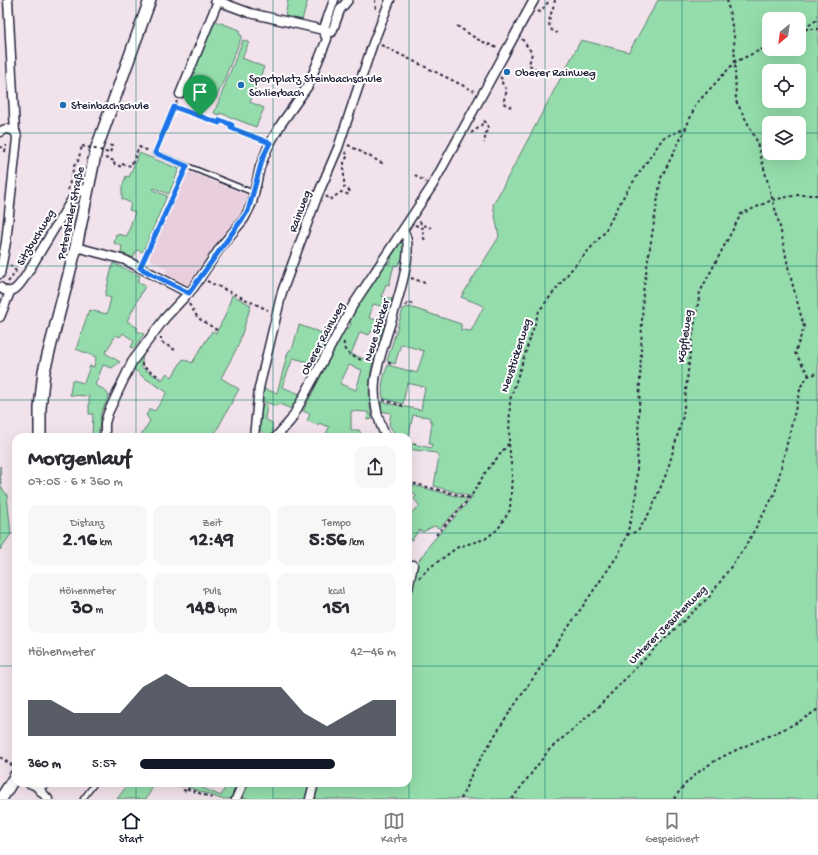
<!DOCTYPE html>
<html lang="de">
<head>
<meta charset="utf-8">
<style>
	:root { --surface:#fff; --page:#f7f7f7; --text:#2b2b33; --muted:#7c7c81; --line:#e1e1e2; --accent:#111827 }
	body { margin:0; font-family:"Gochi Hand",sans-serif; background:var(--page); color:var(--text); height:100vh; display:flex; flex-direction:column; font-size:15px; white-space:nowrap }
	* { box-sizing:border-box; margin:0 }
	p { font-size:13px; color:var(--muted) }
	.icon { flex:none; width:22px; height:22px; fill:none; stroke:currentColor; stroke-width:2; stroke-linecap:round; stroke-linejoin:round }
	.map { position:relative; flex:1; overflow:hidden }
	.panel { position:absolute; left:12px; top:433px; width:400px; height:354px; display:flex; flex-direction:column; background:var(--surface); border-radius:12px; box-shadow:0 4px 16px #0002 }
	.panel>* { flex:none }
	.needle { width:26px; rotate:209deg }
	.buttons { position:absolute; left:762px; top:12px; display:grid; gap:8px }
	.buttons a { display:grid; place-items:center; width:44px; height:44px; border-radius:8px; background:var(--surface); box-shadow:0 4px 16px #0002; font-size:20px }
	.pin { position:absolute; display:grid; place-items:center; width:34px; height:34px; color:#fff; margin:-41px -17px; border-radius:50% 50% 50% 0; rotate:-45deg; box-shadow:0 0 4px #0007 }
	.pin .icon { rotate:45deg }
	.round { display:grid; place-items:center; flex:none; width:42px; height:42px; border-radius:12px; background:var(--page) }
	.overview { display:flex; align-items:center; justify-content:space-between; height:68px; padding:0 16px }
	h1 { font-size:22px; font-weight:700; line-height:30px }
	.metrics { display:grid; grid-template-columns:repeat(3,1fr); gap:6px; height:68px; padding:4px 16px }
	.metrics div { display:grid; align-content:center; border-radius:10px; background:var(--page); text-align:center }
	.metrics b { font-size:20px; font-weight:700 }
	.metrics small { font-size:11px; font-weight:400 }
	.metrics p { font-size:11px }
	.chart { height:112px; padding:8px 16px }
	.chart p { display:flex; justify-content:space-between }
	.chart svg { width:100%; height:72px; margin-top:4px; fill:var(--accent); opacity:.7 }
	ul { padding:0 16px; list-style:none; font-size:13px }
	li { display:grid; grid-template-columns:64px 48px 1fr; align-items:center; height:30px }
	li i { height:10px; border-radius:5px; background:var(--accent) }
	.dock { display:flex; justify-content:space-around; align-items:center; height:56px; border-top:1px solid var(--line); background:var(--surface); font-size:11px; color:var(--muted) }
	.dock a { display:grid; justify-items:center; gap:2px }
	.dock .selected { color:var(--accent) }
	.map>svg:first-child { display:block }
</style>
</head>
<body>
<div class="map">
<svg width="818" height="799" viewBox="0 0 818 799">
	<rect width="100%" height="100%" fill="#f2e2eb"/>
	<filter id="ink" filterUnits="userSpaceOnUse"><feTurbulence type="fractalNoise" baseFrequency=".025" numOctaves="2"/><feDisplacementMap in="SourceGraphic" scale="8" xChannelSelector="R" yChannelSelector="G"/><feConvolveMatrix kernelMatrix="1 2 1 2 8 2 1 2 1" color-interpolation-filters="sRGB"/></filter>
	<g filter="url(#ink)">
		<path fill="#e9cedd" d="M 188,171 L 248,196 L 232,227 L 215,246 L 190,283 L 186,285 L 165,274 L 167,269 L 147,257 Z"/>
		<g fill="#94dcab" stroke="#5b7f73" fill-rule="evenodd">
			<path d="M 288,0 L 308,0 L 302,20 L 285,17 Z"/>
			<path d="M 658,0 L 818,0 L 818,799 L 242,799 L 249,783 L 408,783 L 408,595 L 416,565 L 431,543 L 473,497 L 434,486 L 439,456 L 436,453 L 408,449 L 408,462 L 408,443 L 431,448 L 432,444 L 429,444 L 432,423 L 429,417 L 413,415 L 408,440 L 408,437 L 397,437 L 389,425 L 391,413 L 381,411 L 381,402 L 421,410 L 425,387 L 407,383 L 403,404 L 383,398 C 381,387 383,376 388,365 L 417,373 L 424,351 L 401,344 L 395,364 L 387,361 L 403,309 L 410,307 L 461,324 L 461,330 L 471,331 L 484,306 L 461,297 L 499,237 L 493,205 L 581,40 L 629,52 ZM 769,19 L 799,19 L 799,49 L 769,49 ZM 769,71 L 799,71 L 799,101 L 769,101 ZM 769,123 L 799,123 L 799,153 L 769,153 Z"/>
			<path d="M 215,21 L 240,30 L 239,34 L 242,36 L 216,99 L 193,89 L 189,82 Z"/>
			<path d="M 243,40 L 249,42 L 242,58 L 264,67 L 250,102 L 264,108 L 256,127 L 220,113 L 219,115 L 214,113 Z"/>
			<path d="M 139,153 L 179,169 L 169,194 L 154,188 L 153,190 L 167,196 L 143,252 L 137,250 L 133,258 L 121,253 L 122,246 L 114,243 L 116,234 L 127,236 L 135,212 L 129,210 L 131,203 L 122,199 L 122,187 L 126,176 L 129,177 Z"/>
			<path d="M 401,242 L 405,245 L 402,259 L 397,266 L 394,265 L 389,285 L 386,284 L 382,296 L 392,299 C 381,343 362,371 372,419 L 367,420 L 368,412 L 351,411 L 351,430 L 359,430 L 363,437 L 325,437 L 329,427 L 319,423 L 318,425 L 307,421 L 310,414 L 303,411 L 345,329 L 348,330 L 351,324 L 350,321 L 365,293 L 386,264 L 390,263 L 392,255 ZM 373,304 L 385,307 L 385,319 L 382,319 L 381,321 L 369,318 ZM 371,331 L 378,334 L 367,360 L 351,354 L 360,332 L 369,335 ZM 349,365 L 362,370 L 356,390 L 340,384 Z"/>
			<path d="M 113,263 L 140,276 L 137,282 L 145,286 L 127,321 L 138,328 L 136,330 L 144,334 L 134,348 L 131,347 L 134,341 L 123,333 L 120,337 L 116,335 L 105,353 L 120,362 L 112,368 L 103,365 L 95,385 L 105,390 L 109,396 L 101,413 L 98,437 L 92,437 L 93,414 L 89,414 L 89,396 L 70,395 L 72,380 L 84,383 L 90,366 L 94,367 L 96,357 L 76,349 L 89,310 L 107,314 L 111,298 L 105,296 Z"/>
			<path d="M 232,295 L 251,305 L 238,346 L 221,378 L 239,389 L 213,437 L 140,437 L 150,421 L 146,415 L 150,409 L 155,411 L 167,392 L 143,377 L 133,368 L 143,355 L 141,367 L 162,380 L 167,373 L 172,377 L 183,359 L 192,363 L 212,331 L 216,333 L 225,316 Z"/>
			<path d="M 299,325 L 322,333 L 317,341 L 325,346 L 316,364 L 293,358 L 282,387 L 300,394 L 292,409 L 279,404 L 276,406 L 262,401 L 264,389 L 277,393 L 288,352 L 293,347 Z"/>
			<path d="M 262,403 L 267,405 L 265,419 L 272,423 L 273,434 C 267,436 264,435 260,430 Z"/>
			<path d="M 0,466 L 1,487 L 7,495 L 11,534 L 0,550 Z"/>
			<path d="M 408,484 L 468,499 L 440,528 L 434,526 L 423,532 L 419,530 L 412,540 L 408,538 L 408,515 L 420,506 L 414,499 L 416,496 L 411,490 L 408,491 Z"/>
			<path d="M 129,783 L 155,783 L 146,799 L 117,799 Z"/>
			<path d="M 170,783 L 201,783 L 200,787 L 221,796 L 227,783 L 239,783 L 233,799 L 221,799 L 185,786 L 183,787 Z"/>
		</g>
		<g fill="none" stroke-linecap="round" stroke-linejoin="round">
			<g stroke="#22223b" stroke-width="7">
				<g id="service">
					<path d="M 155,153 L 254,193"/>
					<path d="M 83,799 L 95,783"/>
				</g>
			</g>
			<g stroke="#22223b" stroke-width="11">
				<g id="minor">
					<path d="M 8,0 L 15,132"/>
					<path d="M 215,0 L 250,13 L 332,32 L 340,10 L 348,0"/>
					<path d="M 180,94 L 218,1"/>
					<path d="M 0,132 C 5,128 11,128 16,133 L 17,138 L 6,242 L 0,274"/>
					<path d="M 76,247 L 125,260 L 189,293"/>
					<path d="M 0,287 C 11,298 19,286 25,277 L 74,196 L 80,190 L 88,188"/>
					<path d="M 0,317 L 10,292"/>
					<path d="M 105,437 L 105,423 L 108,413 L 132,362 L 165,318 L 194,287 L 222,245 L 244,219 L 252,203 L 260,167 L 268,147 L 281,124 L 308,86 L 327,39 L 323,31 L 334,0"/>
					<path d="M 254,437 L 259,388 L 282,292 L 317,197 L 338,148 L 372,46 L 390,0"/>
					<path d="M 276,437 L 291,420 L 353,305 L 432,186 L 534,0"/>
					<path d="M 386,437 C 377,419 373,401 375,381 C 377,351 422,252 403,231"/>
					<path d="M 408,589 L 413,565"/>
					<path d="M 29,783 L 39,787 L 46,783"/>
					<path d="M 36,786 L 48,799"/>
					<path d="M 236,799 L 243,783"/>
					<path d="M 310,799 L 314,783"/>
				</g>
			</g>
			<g stroke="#22223b" stroke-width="14">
				<g id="secondary">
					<path d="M 40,437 L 40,408 L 44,371 L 76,247 L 96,150 L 150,0"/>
					<path d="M 1,799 L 16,775"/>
				</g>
			</g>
			<g stroke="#22223b" stroke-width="2" stroke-dasharray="3 3" stroke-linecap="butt">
				<path d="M 375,0 L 376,11"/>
				<path d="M 555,0 C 553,12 542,28 557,33"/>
				<path d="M 727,0 L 734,36 L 736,101 L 756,139 L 780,227 L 789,271 L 804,327 L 795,353 L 809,375"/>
				<path d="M 538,11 L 540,12 L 550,0"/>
				<path d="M 457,26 L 477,39 L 499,49"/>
				<path d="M 805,29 L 818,29"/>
				<path d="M 799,32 L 818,19"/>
				<path d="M 522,39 L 532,53 L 529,65 L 540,71"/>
				<path d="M 381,45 L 474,91"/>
				<path d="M 500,77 L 503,80 L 502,83 L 507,90 L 503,103 L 511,107"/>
				<path d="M 174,107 L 219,123 L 220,120 L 232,125 L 231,128"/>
				<path d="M 229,127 L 262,140"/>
				<path d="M 471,133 L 480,127 L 484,121 L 488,124 L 484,143"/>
				<path d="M 348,145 L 382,163 L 384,160"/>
				<path d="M 0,147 L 5,148"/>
				<path d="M 157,148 L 177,101"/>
				<path d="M 5,152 L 6,146 L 7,146"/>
				<path d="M 105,152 L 110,153 L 112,146 L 108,145"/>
				<path d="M 345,152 L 348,155 L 344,163 L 344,187 L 351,192"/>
				<path d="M 105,158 L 115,161 L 114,164 L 122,167 L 123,164 L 131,166 L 139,147 L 149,151"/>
				<path d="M 415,175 L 426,182"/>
				<path d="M 68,190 L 74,166 L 78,161 L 82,146"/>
				<path d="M 326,196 L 330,200 L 341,192 L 350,195"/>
				<path d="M 420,221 L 421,224 L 431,228"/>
				<path d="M 415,225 L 423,228 L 423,237 L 426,241"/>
				<path d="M 143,261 L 185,171"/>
				<path d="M 10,265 L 18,273"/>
				<path d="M 411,278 L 425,283"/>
				<path d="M 207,281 L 268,310"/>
				<path d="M 8,282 L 16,272"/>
				<path d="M 189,304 L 198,318 L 217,330"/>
				<path d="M 406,306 L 408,302 L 415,305"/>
				<path d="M 161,337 L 161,342 L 175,350"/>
				<path d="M 344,342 C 342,353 353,356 361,360"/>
				<path d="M 142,363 L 142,366 L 161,378"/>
				<path d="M 388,363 L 393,364"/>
				<path d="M 383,400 L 404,406"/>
				<path d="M 408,442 L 416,444"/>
				<path d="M 408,463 L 410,464"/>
				<path d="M 408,482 L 470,498"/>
				<path d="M 436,535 L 470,498 L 485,473 L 509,443"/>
				<path d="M 627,535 L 638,531 L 651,510 L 667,472 L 683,416 L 691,345 L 700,292 L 741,214 L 772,200 L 798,195 L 818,195"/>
				<path d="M 419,578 L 429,568 L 458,547 L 485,539 L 498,529 L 510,510 L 512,474 L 509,443 L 510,400 L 539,311 L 571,270 L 604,233 L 625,194 L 663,138 L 686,128"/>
				<path d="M 0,757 L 13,766"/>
				<path d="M 183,790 L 188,791 L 188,789 L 215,799"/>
				<path d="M 461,799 L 473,771 L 505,719 L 618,555 L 627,535 L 636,498 L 643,292 L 661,178 L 686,128 L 696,104 L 735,62 L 769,46"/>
				<path d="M 512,799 L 549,750 L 597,708 L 657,646 L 710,596 L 745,547 L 775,493 L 801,386 L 808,376 L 818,373"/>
				<path d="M 674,799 C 706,748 774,743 818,709"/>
			</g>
			<use href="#service" stroke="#fff" stroke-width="4"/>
			<use href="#minor" stroke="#fff" stroke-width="8"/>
			<use href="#secondary" stroke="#fff" stroke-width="11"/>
			<path stroke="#22223b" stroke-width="2" stroke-dasharray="3 3" stroke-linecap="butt" d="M 82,146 L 104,151"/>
		</g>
	</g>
	<g fill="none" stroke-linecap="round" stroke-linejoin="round" filter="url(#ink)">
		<g stroke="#fff" stroke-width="8">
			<path id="route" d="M 174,107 L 219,123 L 220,120 L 232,125 L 231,128 L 270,143 L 263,157 L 248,211 L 189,293 L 140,268 L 187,166 L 155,153 Z"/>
		</g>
		<use href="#route" stroke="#1a73e8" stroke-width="5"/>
	</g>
	<path fill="none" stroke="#0f766e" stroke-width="1" stroke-opacity="0.55" d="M 136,0 L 136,437M 273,0 L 273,437M 409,0 L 409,799M 545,0 L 545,799M 682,0 L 682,799M 0,133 L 769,133M 799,133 L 818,133M 0,266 L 818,266M 0,400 L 818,400M 0,533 L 16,533M 408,533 L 818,533M 0,666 L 16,666M 408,666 L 818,666M 136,783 L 136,799M 273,783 L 273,799"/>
	<g fill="#1f6fb2" stroke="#fff" stroke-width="1.5">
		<circle cx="507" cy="72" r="4"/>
		<circle cx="241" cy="85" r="4"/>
		<circle cx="63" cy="105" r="4"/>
	</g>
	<g text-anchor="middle" stroke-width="4" stroke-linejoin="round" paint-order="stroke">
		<g font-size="12" fill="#22223b" stroke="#fff" text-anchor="start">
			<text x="515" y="76">Oberer Rainweg</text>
			<text x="249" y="82">Sportplatz Steinbachschule<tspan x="249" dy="14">Schlierbach</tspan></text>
			<text x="71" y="109">Steinbachschule</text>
		</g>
		<g font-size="12" fill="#22223b" stroke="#fff">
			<text transform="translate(299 211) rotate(-70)" y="4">Rainweg</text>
			<text transform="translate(70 213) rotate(-78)" y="4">Peterstaler Straße</text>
			<text transform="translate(35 237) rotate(-59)" y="4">Sitzbuchweg</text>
			<text transform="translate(376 330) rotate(-73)" y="4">Neue Stücker</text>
			<text transform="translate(684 336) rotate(-82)" y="4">Köpfleweg</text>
			<text transform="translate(322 338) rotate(-62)" y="4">Oberer Rainweg</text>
			<text transform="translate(515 355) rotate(-72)" y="4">Neustückerweg</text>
			<text transform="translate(667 624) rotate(-45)" y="4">Unterer Jesuitenweg</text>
		</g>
	</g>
</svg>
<div class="buttons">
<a><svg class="needle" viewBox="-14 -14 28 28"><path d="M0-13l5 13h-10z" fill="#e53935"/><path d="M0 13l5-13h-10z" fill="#7c7c81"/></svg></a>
<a><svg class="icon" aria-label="locate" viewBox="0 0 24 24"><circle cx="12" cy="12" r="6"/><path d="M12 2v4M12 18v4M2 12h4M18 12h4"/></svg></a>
<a><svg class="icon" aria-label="layers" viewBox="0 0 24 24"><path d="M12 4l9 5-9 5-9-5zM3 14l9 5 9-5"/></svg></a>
</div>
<div class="pin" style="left:200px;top:116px;background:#1e9e55"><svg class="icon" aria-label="arrive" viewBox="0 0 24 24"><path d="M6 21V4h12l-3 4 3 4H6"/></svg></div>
<section class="panel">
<div class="overview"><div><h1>Morgenlauf</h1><p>07:05 · 6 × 360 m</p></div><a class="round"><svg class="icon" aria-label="share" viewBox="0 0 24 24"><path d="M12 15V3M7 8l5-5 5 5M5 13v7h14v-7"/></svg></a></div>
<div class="metrics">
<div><p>Distanz</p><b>2.16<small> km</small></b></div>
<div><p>Zeit</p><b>12:49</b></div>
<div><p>Tempo</p><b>5:56<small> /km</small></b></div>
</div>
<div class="metrics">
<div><p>Höhenmeter</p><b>30<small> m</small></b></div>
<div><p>Puls</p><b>148<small> bpm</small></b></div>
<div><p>kcal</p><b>151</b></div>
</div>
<div class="chart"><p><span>Höhenmeter</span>42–46 m</p>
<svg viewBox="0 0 160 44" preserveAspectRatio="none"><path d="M0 44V22L10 22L20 30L30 30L40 30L50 14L60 6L70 14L80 14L90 14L100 14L110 14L120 30L130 38L140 30L150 22L160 22V44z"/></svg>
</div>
<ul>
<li><b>360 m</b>5:57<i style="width:76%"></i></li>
</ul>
</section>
</div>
<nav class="dock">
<a class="selected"><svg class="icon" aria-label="home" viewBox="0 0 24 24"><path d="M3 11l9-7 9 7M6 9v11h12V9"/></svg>Start</a>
<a><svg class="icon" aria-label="map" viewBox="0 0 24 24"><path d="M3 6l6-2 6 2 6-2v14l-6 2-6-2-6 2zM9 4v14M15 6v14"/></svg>Karte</a>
<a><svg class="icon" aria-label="saved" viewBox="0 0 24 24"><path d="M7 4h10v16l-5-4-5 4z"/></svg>Gespeichert</a>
</nav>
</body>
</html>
